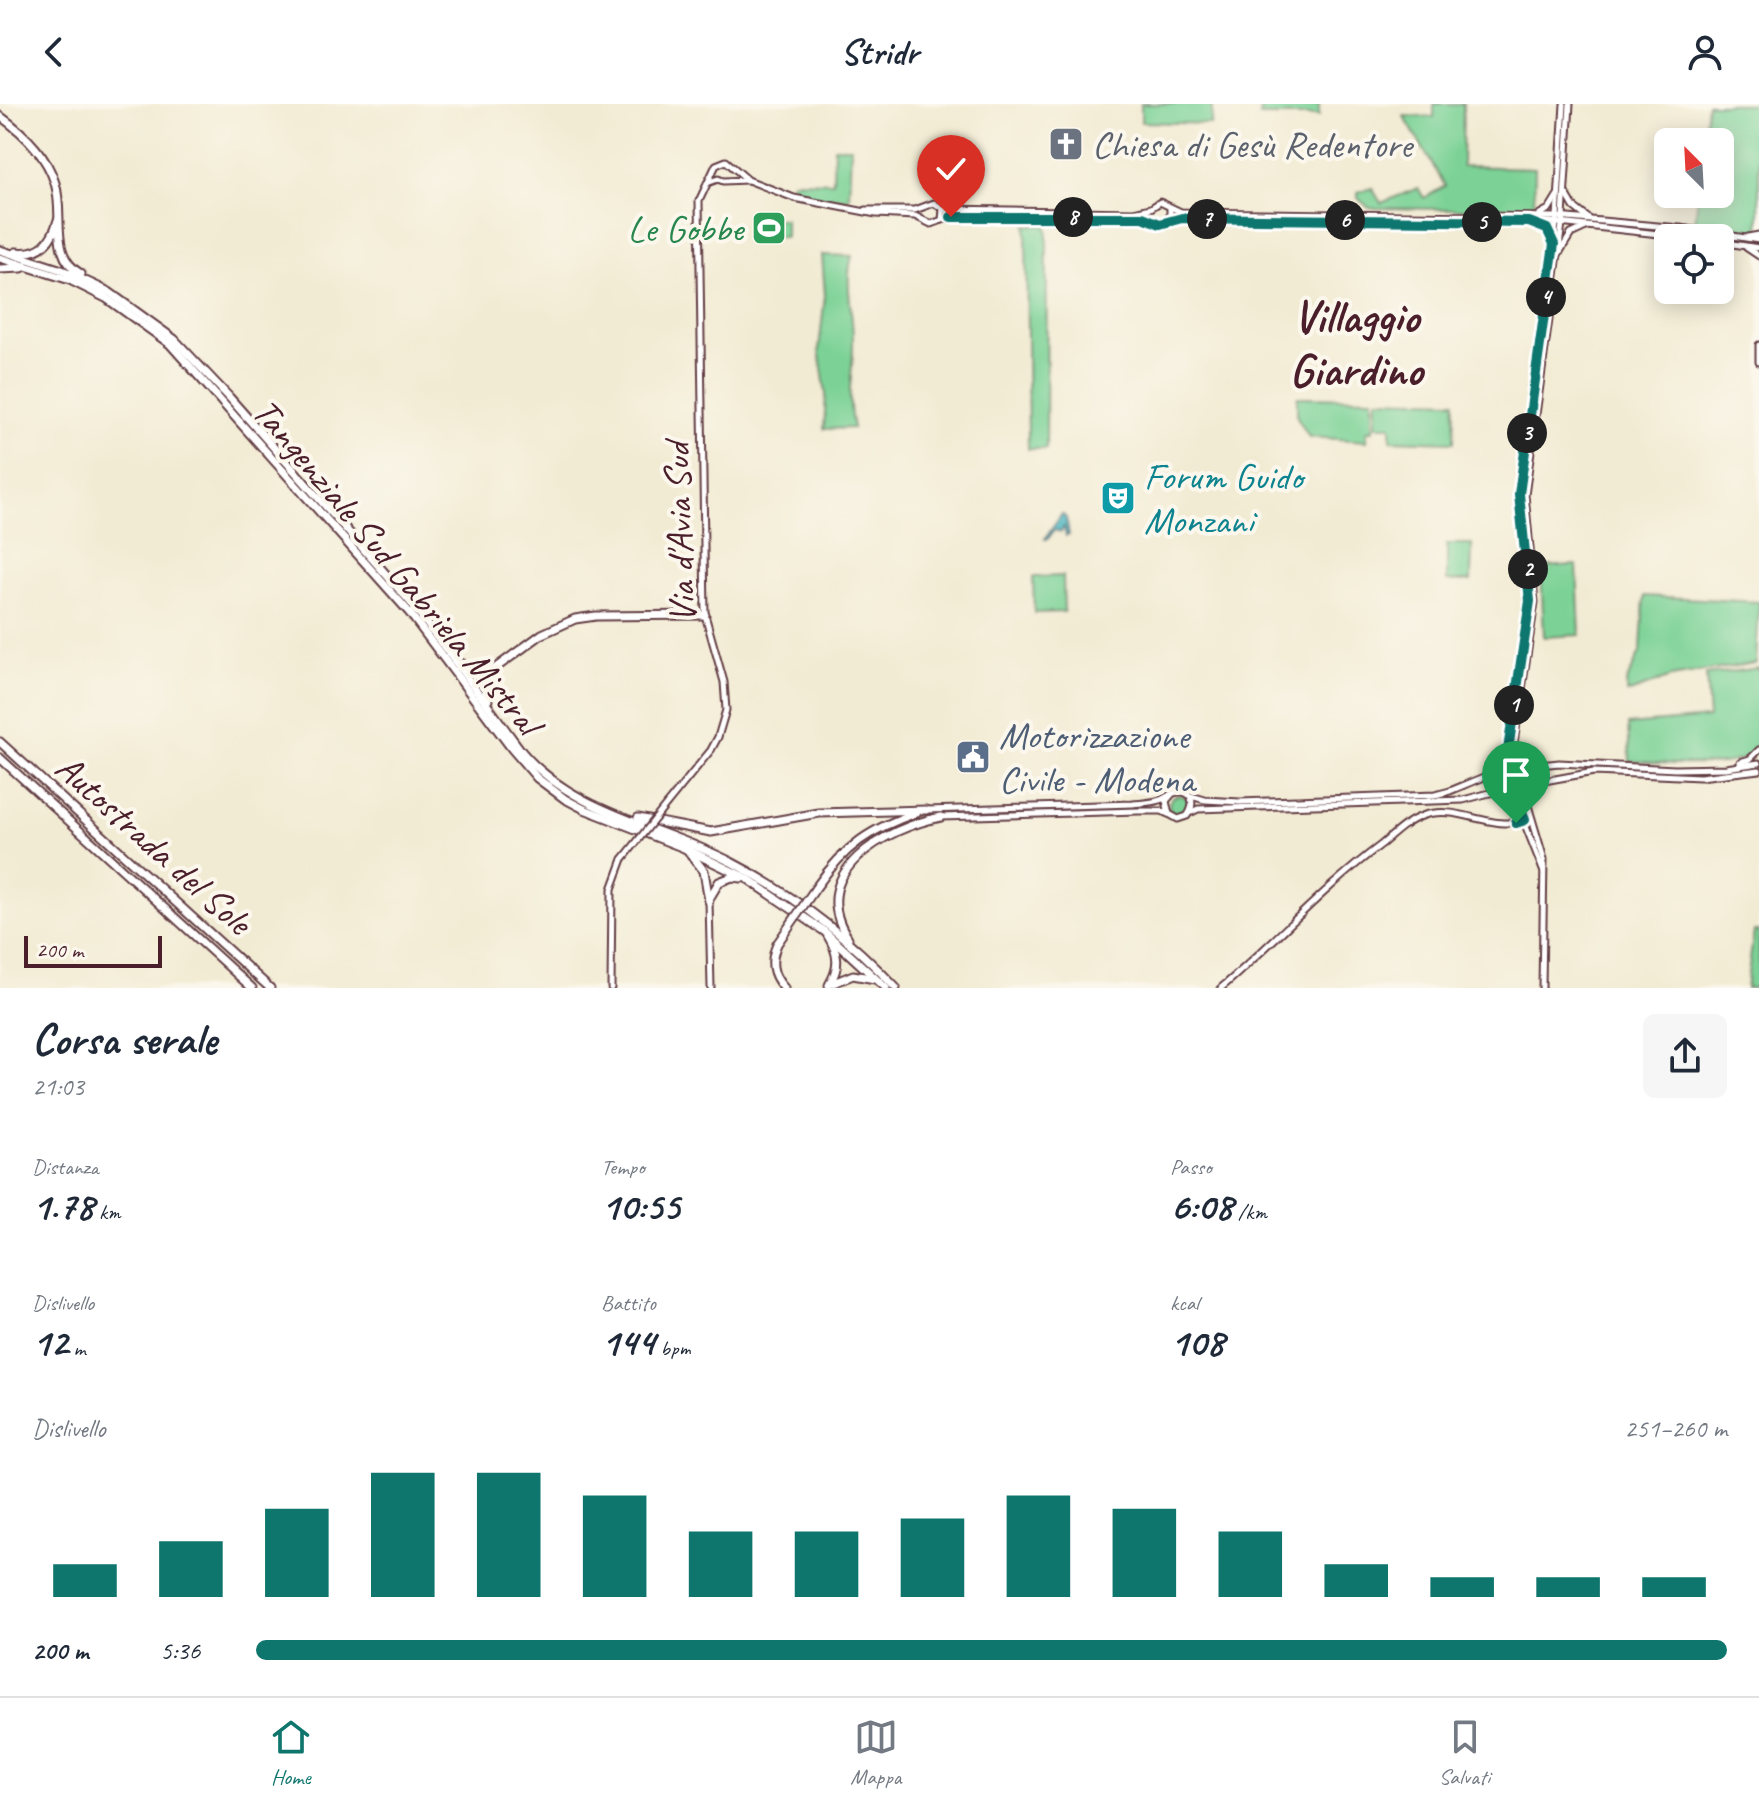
<!DOCTYPE html>
<html lang="it">
<head>
<meta charset="utf-8">
<style>
	:root { --surface:#fff; --page:#f6f6f7; --text:#1f2937; --muted:#747a83; --line:#e0e1e3; --accent:#0f766e }
	body { margin:0; font-family:Caveat,sans-serif; background:var(--page); color:var(--text); height:100vh; display:flex; flex-direction:column; font-size:30px; white-space:nowrap }
	* { box-sizing:border-box; margin:0 }
	p { font-size:26px; color:var(--muted) }
	.icon { flex:none; width:44px; height:44px; fill:none; stroke:currentColor; stroke-width:2; stroke-linecap:round; stroke-linejoin:round }
	.map { position:relative; height:884px; overflow:hidden }
	.drawer { display:flex; flex-direction:column; background:var(--surface); flex:1 }
	.drawer>* { flex:none }
	.needle { width:52px; rotate:336deg }
	.fabs { position:absolute; left:1654px; top:24px; display:grid; gap:16px }
	.fabs a { display:grid; place-items:center; width:80px; height:80px; border-radius:12px; background:var(--surface); box-shadow:0 4px 20px #0003; font-size:40px }
	.scale { position:absolute; left:24px; bottom:20px; width:138px; box-sizing:border-box; padding-left:8px; border:4px solid #4a1f2b; border-top:0; font-size:22px; line-height:28px; white-space:nowrap; color:#4a1f2b; -webkit-text-stroke:6px #fbf7ec; paint-order:stroke }
	.pin { position:absolute; display:grid; place-items:center; width:68px; height:68px; color:#fff; margin:-82px -34px; border-radius:50% 50% 50% 0; rotate:-45deg; box-shadow:0 0 8px #0007 }
	.pin .icon { rotate:45deg }
	.km { position:absolute; width:40px; height:40px; margin:-20px; border-radius:50%; background:#222; color:#fff; font-size:22px; line-height:40px; text-align:center }
	.round { display:grid; place-items:center; flex:none; width:84px; height:84px; border-radius:12px; background:var(--page) }
	.summary { display:flex; align-items:center; justify-content:space-between; height:136px; padding:0 32px }
	h1 { font-size:44px; font-weight:700; line-height:60px }
	.figures { display:grid; grid-template-columns:repeat(3,1fr); gap:12px; height:136px; padding:8px 32px }
	.figures div { display:grid; align-content:center }
	.figures b { font-size:40px; font-weight:700 }
	.figures small { font-size:22px; font-weight:400 }
	.figures p { font-size:22px }
	.chart { height:224px; padding:16px 32px }
	.chart p { display:flex; justify-content:space-between }
	.chart svg { width:100%; height:144px; margin-top:8px; stroke:var(--accent); stroke-width:6 }
	ul { padding:0 32px; list-style:none; font-size:26px }
	li { display:grid; grid-template-columns:128px 96px 1fr; align-items:center; height:60px }
	li i { height:20px; border-radius:10px; background:var(--accent) }
	header { display:flex; justify-content:space-between; align-items:center; height:104px; padding:0 32px; background:var(--surface); font-size:36px; font-weight:700 }
	.menu { display:flex; justify-content:space-around; align-items:center; height:112px; border-top:2px solid var(--line); background:var(--surface); font-size:22px; color:var(--muted) }
	.menu a { display:grid; justify-items:center; gap:4px }
	.menu .current { color:var(--accent) }
	.map>svg:first-child { display:block }
</style>
</head>
<body>
<header><svg class="icon" aria-label="back" viewBox="0 0 24 24"><path d="M15 5l-7 7 7 7"/></svg>Stridr<svg class="icon" aria-label="person" viewBox="0 0 24 24"><circle cx="12" cy="8" r="4"/><path d="M4 21q1-7 8-7t8 7"/></svg></header>
<div class="map">
<svg width="1759" height="884" viewBox="0 0 1759 884">
	<rect width="100%" height="100%" fill="#fbf7ec"/>
	<filter id="ink" filterUnits="userSpaceOnUse"><feTurbulence type="fractalNoise" baseFrequency=".0125" numOctaves="2"/><feDisplacementMap in="SourceGraphic" scale="16" xChannelSelector="R" yChannelSelector="G"/><feConvolveMatrix kernelMatrix="1 2 1 2 8 2 1 2 1" color-interpolation-filters="sRGB"/></filter>
	<filter id="wash" filterUnits="userSpaceOnUse"><feTurbulence type="fractalNoise" baseFrequency=".006" numOctaves="4" result="noise"/><feDisplacementMap in="SourceGraphic" scale="32" xChannelSelector="R" yChannelSelector="G"/><feGaussianBlur stdDeviation="1.8" result="paint"/><feColorMatrix in="noise" values="0 0 0 0 0 0 0 0 0 0 0 0 0 0 0 0 0 1.4 0 .05"/><feComposite in="paint" operator="in"/></filter>
	<g filter="url(#wash)">
		<rect width="100%" height="100%" fill="#f2ebd3"/>
		<g fill="#7bd296" stroke="#627860" stroke-width="2">
			<path d="M 1141,0 L 1212,0 L 1211,20 L 1141,18 Z"/>
			<path d="M 1261,0 L 1319,0 L 1319,12 L 1260,12 Z"/>
			<path d="M 1434,0 L 1463,0 L 1462,62 L 1535,64 L 1534,106 L 1369,104 L 1358,94 L 1358,88 L 1372,84 L 1381,99 L 1418,84 L 1424,94 L 1445,82 L 1404,12 L 1434,13 Z"/>
			<path d="M 1707,0 L 1759,0 L 1759,129 L 1695,118 L 1698,90 L 1720,90 L 1720,38 L 1703,38 Z"/>
			<path d="M 834,43 L 851,43 L 849,95 L 808,92 L 791,87 L 792,77 L 833,78 Z"/>
			<rect x="754" y="115" width="31" height="18"/>
			<path d="M 1026,121 L 1047,122 L 1046,345 L 1028,345 Z"/>
			<path d="M 822,151 L 852,152 C 844,181 853,206 853,235 C 854,269 845,288 853,324 L 824,325 L 826,290 L 819,245 L 825,191 Z"/>
			<path d="M 1297,293 L 1373,294 L 1373,327 L 1367,327 L 1366,337 L 1309,333 L 1297,313 Z"/>
			<path d="M 1377,295 L 1455,297 L 1454,338 L 1391,336 L 1391,322 L 1376,322 Z"/>
			<path d="M 1447,440 L 1472,440 L 1471,477 L 1447,477 Z"/>
			<path d="M 1577,461 L 1580,531 L 1544,533 L 1541,463 Z"/>
			<path d="M 1063,472 L 1064,508 L 1034,509 L 1033,473 Z"/>
			<path d="M 1644,492 L 1759,498 L 1756,559 L 1671,573 L 1627,589 L 1626,579 L 1641,546 Z"/>
			<path d="M 1759,564 L 1759,634 L 1751,651 C 1727,666 1659,659 1630,657 L 1628,621 L 1709,614 L 1706,571 Z"/>
			<circle cx="1517" cy="672" r="14"/>
			<circle cx="1179" cy="701" r="10"/>
			<path d="M 1754,827 L 1759,827 L 1759,884 L 1746,884 Z"/>
		</g>
		<path fill="#46b5bf" stroke="#486a75" stroke-width="2" d="M 1062,410 L 1066,414 L 1069,431 L 1066,432 L 1064,423 L 1061,428 L 1054,426 L 1048,435 L 1045,435 Z"/>
	</g>
	<g filter="url(#ink)">
		<g fill="none" stroke-linecap="round" stroke-linejoin="round">
			<g stroke="#633e44" stroke-width="9">
				<g id="secondary">
					<path d="M 707,79 L 718,75 L 723,77 L 747,76"/>
					<path d="M 1567,91 L 1574,103 L 1589,115"/>
					<path d="M 943,105 L 1134,108 L 1151,104 L 1160,98 L 1181,108 L 1557,113 L 1680,124 L 1759,136"/>
					<path d="M 866,106 L 915,106 L 934,99 L 943,105 L 942,116"/>
					<path d="M 1540,110 L 1549,105 L 1557,92"/>
					<path d="M 1150,113 L 1157,120 L 1163,120 L 1170,113 L 1170,105"/>
					<path d="M 1168,117 L 1182,114 L 1550,118 L 1695,134"/>
					<path d="M 1534,119 L 1547,125 L 1552,135"/>
					<path d="M 1748,133 L 1759,131"/>
					<path d="M 1720,138 L 1759,144"/>
					<path d="M 1747,144 L 1759,152"/>
					<path d="M 1558,151 L 1571,130 L 1586,123"/>
					<path d="M 1759,241 L 1759,258"/>
					<circle cx="1517" cy="672" r="17"/>
					<path d="M 1521,655 L 1515,649 L 1514,639 L 1535,498 L 1525,391 L 1563,113 L 1570,0"/>
					<path d="M 1508,658 L 1530,490 L 1519,390 L 1557,113 L 1564,0"/>
					<path d="M 1740,658 L 1750,655 L 1759,646"/>
					<path d="M 1531,662 L 1559,659 L 1675,665 L 1726,664 L 1759,659"/>
					<path d="M 1533,679 L 1594,668 L 1700,673 L 1759,666"/>
					<path d="M 1524,688 L 1544,755 L 1542,884"/>
					<path d="M 1513,690 L 1543,766"/>
					<path d="M 1191,692 L 1205,696 L 1240,698 L 1435,691 L 1450,687 L 1501,666"/>
					<path d="M 667,700 L 711,646 L 718,633 L 726,606 L 724,578 L 705,511 L 699,97 L 716,61 L 726,57 L 748,76 L 794,94 L 876,110 L 915,112 L 931,120 L 951,113 L 1151,115"/>
					<path d="M 926,706 L 1133,700 C 1142,699 1151,699 1160,696 C 1166,694 1172,688 1179,688 C 1195,687 1194,703 1187,712 L 1178,715 L 1169,710 L 1166,697 L 1172,690"/>
					<path d="M 1192,708 L 1198,705 L 1463,696 L 1505,685"/>
					<path d="M 941,713 L 1138,707 L 1162,707 L 1168,710"/>
					<path d="M 709,797 L 711,884"/>
					<path d="M 611,884 L 612,785 L 623,755"/>
					<path d="M 1221,884 C 1276,837 1324,783 1382,740 C 1394,730 1407,717 1422,712 C 1457,699 1491,728 1525,716"/>
				</g>
			</g>
			<g stroke="#633e44" stroke-width="11">
				<g id="highway">
					<path d="M 0,12 C 24,29 46,50 55,79 C 65,110 48,151 81,170"/>
					<path d="M 0,146 L 62,166 L 109,188 L 174,235 L 229,293 L 414,502 L 522,648 C 575,710 662,722 731,758 C 793,790 849,834 896,884"/>
					<path d="M 16,148 C 40,151 52,138 58,116"/>
					<path d="M 0,154 L 70,176 L 106,194 L 170,240 L 409,508 L 512,645 L 537,674 L 565,695 L 584,705 L 684,744 L 748,775 L 824,827 L 886,884"/>
					<path d="M 0,165 L 22,164"/>
					<path d="M 461,559 L 473,569 L 488,568"/>
					<path d="M 488,596 L 483,578 L 490,568 L 542,530 L 575,515 L 596,512 L 705,511"/>
					<path d="M 0,638 L 270,884"/>
					<path d="M 0,654 L 252,884"/>
					<path d="M 638,714 L 711,728 L 819,709 L 926,706"/>
					<path d="M 689,748 L 704,767 L 709,797"/>
					<path d="M 817,782 C 845,742 870,725 916,709"/>
					<path d="M 709,795 L 719,778 L 732,773 L 742,774"/>
					<path d="M 828,832 C 839,850 840,863 829,881"/>
					<path d="M 848,834 C 805,768 886,724 941,713"/>
					<path d="M 777,840 C 770,857 771,870 784,884"/>
					<path d="M 831,880 L 853,871 L 875,875"/>
				</g>
			</g>
			<use href="#secondary" stroke="#fff" stroke-width="5"/>
			<use href="#highway" stroke="#fff" stroke-width="7"/>
			<g stroke="#633e44" stroke-width="9" stroke-linecap="butt">
				<path id="secondary-bridge" d="M 623,755 L 667,700"/>
			</g>
			<g stroke="#633e44" stroke-width="11" stroke-linecap="butt">
				<path id="highway-bridge" d="M 777,840 L 817,782"/>
			</g>
			<use href="#secondary-bridge" stroke="#fff" stroke-width="5"/>
			<use href="#highway-bridge" stroke="#fff" stroke-width="7"/>
		</g>
	</g>
	<g fill="none" stroke-linecap="round" stroke-linejoin="round" filter="url(#ink)">
		<g stroke="#fff" stroke-width="16">
			<path id="route" d="M 951,113 L 1143,113 L 1160,120 L 1182,114 L 1529,118 L 1547,125 L 1554,140 L 1519,390 L 1530,497 L 1509,639 L 1508,658 L 1501,666 L 1500,676 L 1518,697 L 1525,716 L 1516,719"/>
		</g>
		<use href="#route" stroke="#0f766e" stroke-width="10"/>
	</g>
	<defs>
		<g id="church-square" transform="scale(1.8)"><rect x="-9" y="-9" width="18" height="18" rx="4" fill="#6b7280" stroke="#fbf7ec"/><path d="M-1.2-6h2.4v3.5h3.3v2.4h-3.3V6h-2.4V-.1h-3.3v-2.4h3.3Z" fill="#fff"/></g>
		<g id="stadium-square" transform="scale(1.8)"><rect x="-9" y="-9" width="18" height="18" rx="4" fill="#2e9e5b" stroke="#fbf7ec"/><path d="M0-5a6.5 5 0 1 0 0 10a6.5 5 0 1 0 0-10ZM-3.5-1.8h7v3.6h-7Z" fill="#fff"/></g>
		<g id="theatre-square" transform="scale(1.8)"><rect x="-9" y="-9" width="18" height="18" rx="4" fill="#0f9aa8" stroke="#fbf7ec"/><path d="M-5-5.5Q0-4 5-5.5V0Q5 5 0 6Q-5 5-5 0ZM-3.3-2.5H-1v1.5H-3.3ZM1-2.5H3.3v1.5H1ZM-2.8 1Q0 5.5 2.8 1Z" fill="#fff"/></g>
		<g id="civic-square" transform="scale(1.8)"><rect x="-9" y="-9" width="18" height="18" rx="4" fill="#5c6f8a" stroke="#fbf7ec"/><path d="M-.6-6.5H3V-4.5H.6V-3L4-1V1h2V6H-6V1h2V-1L-.6-3ZM-1.2 2.5V6h2.4V2.5Z" fill="#fff"/></g>
	</defs>
	<g fill-rule="evenodd">
		<use href="#church-square" x="1066" y="40"/>
		<use href="#stadium-square" x="769" y="124"/>
		<use href="#theatre-square" x="1118" y="394"/>
		<use href="#civic-square" x="973" y="653"/>
	</g>
	<g text-anchor="middle" stroke-width="8" stroke-linejoin="round" paint-order="stroke">
		<g font-size="38" fill="#5b616d" stroke="#fbf7ec" text-anchor="start">
			<text x="1092" y="53">Chiesa di Gesù Redentore</text>
		</g>
		<g font-size="38" fill="#27864d" stroke="#fbf7ec" text-anchor="end">
			<text x="743" y="137">Le Gobbe</text>
		</g>
		<g font-size="38" fill="#0d838f" stroke="#fbf7ec" text-anchor="start">
			<text x="1144" y="385">Forum Guido<tspan x="1144" dy="44">Monzani</tspan></text>
		</g>
		<g font-size="38" fill="#4a1f2b" stroke="#fbf7ec">
			<text transform="translate(679 429) rotate(-92)" y="13">Via d'Avia Sud</text>
			<text transform="translate(397 462) rotate(50)" y="13">Tangenziale Sud Gabriela Mistral</text>
			<text transform="translate(154 740) rotate(42)" y="13">Autostrada del Sole</text>
		</g>
		<g font-size="38" fill="#4e5e75" stroke="#fbf7ec" text-anchor="start">
			<text x="999" y="644">Motorizzazione<tspan x="999" dy="44">Civile - Modena</tspan></text>
		</g>
		<g font-size="46" font-weight="bold" fill="#4a1f2b" stroke="#fbf7ec">
			<text x="1356" y="228">Villaggio<tspan x="1356" dy="53">Giardino</tspan></text>
		</g>
	</g>
</svg>
<div class="fabs">
<a><svg class="needle" viewBox="-14 -14 28 28"><path d="M0-13l5 13h-10z" fill="#e53935"/><path d="M0 13l5-13h-10z" fill="#747a83"/></svg></a>
<a><svg class="icon" aria-label="locate" viewBox="0 0 24 24"><circle cx="12" cy="12" r="6"/><path d="M12 2v4M12 18v4M2 12h4M18 12h4"/></svg></a>
</div>
<div class="scale">200 m</div>
<div class="pin" style="left:1516px;top:719px;background:#1e9e55"><svg class="icon" aria-label="arrive" viewBox="0 0 24 24"><path d="M6 21V4h12l-3 4 3 4H6"/></svg></div>
<div class="pin" style="left:951px;top:113px;background:#d93025"><svg class="icon" aria-label="check" viewBox="0 0 24 24"><path d="M5 12l5 5 9-10"/></svg></div>
<b class="km" style="left:1514px;top:601px">1</b>
<b class="km" style="left:1528px;top:465px">2</b>
<b class="km" style="left:1527px;top:329px">3</b>
<b class="km" style="left:1546px;top:193px">4</b>
<b class="km" style="left:1482px;top:118px">5</b>
<b class="km" style="left:1345px;top:116px">6</b>
<b class="km" style="left:1207px;top:115px">7</b>
<b class="km" style="left:1073px;top:113px">8</b>
</div>
<section class="drawer">
<div class="summary"><div><h1>Corsa serale</h1><p>21:03</p></div><a class="round"><svg class="icon" aria-label="share" viewBox="0 0 24 24"><path d="M12 15V3M7 8l5-5 5 5M5 13v7h14v-7"/></svg></a></div>
<div class="figures">
<div><p>Distanza</p><b>1.78<small> km</small></b></div>
<div><p>Tempo</p><b>10:55</b></div>
<div><p>Passo</p><b>6:08<small> /km</small></b></div>
</div>
<div class="figures">
<div><p>Dislivello</p><b>12<small> m</small></b></div>
<div><p>Battito</p><b>144<small> bpm</small></b></div>
<div><p>kcal</p><b>108</b></div>
</div>
<div class="chart"><p><span>Dislivello</span>251–260 m</p>
<svg viewBox="0 0 160 44" preserveAspectRatio="none"><path d="M5 44V34M15 44V27M25 44V17M35 44V6M45 44V6M55 44V13M65 44V24M75 44V24M85 44V20M95 44V13M105 44V17M115 44V24M125 44V34M135 44V38M145 44V38M155 44V38"/></svg>
</div>
<ul>
<li><b>200 m</b>5:36<i style="width:100%"></i></li>
</ul>
</section>
<nav class="menu">
<a class="current"><svg class="icon" aria-label="home" viewBox="0 0 24 24"><path d="M3 11l9-7 9 7M6 9v11h12V9"/></svg>Home</a>
<a><svg class="icon" aria-label="map" viewBox="0 0 24 24"><path d="M3 6l6-2 6 2 6-2v14l-6 2-6-2-6 2zM9 4v14M15 6v14"/></svg>Mappa</a>
<a><svg class="icon" aria-label="saved" viewBox="0 0 24 24"><path d="M7 4h10v16l-5-4-5 4z"/></svg>Salvati</a>
</nav>
</body>
</html>
